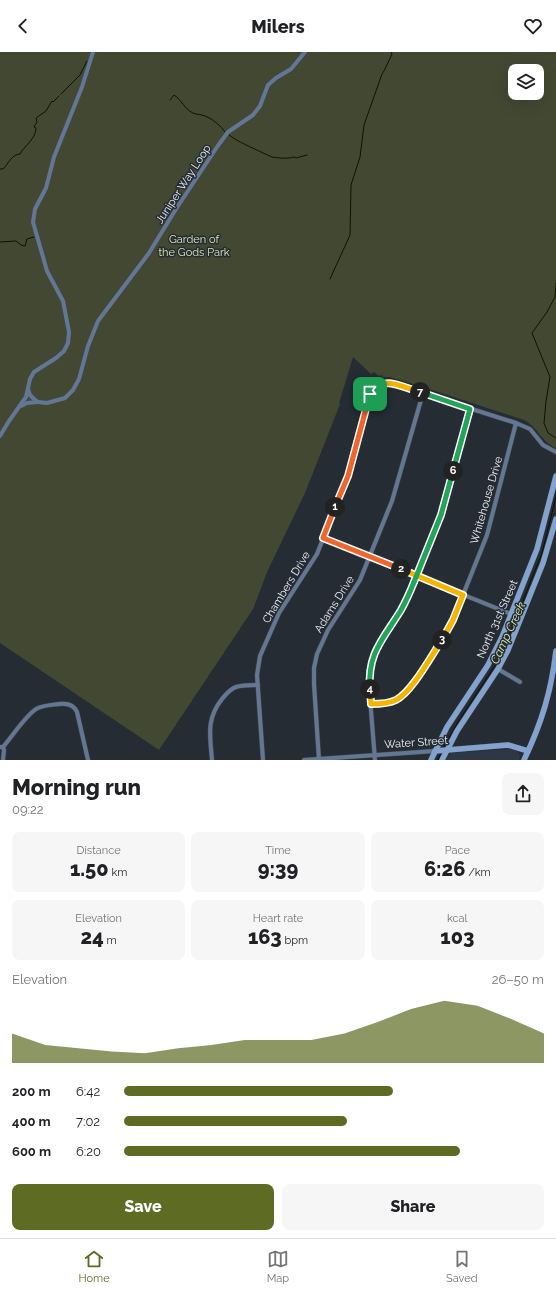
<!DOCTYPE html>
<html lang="en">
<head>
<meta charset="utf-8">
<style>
	:root { --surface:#fff; --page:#f6f6f6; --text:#202124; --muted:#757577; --line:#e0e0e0; --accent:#5d6c22 }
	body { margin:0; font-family:Raleway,sans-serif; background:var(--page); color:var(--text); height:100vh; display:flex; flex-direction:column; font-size:15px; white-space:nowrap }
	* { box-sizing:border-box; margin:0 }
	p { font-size:13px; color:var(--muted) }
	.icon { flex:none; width:22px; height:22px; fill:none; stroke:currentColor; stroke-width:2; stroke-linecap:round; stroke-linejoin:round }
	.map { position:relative; height:708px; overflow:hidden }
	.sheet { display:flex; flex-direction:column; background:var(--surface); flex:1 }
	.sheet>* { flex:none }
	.buttons { position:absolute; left:508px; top:12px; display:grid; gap:8px }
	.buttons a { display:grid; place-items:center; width:36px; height:36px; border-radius:8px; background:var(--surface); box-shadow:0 4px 16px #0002; font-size:20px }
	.pin { position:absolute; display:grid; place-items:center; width:34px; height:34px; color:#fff; margin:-17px; border-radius:8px; box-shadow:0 2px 6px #0006 }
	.km { position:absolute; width:20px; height:20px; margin:-10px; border-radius:50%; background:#222; color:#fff; font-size:11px; line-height:20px; text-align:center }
	.round { display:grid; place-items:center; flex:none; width:42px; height:42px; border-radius:8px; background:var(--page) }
	.summary { display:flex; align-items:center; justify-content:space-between; height:68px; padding:0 12px }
	h1 { font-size:22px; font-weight:800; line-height:30px }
	.figures { display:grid; grid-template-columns:repeat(3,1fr); gap:6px; height:68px; padding:4px 12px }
	.figures div { display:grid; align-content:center; border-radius:8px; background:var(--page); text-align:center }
	.figures b { font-size:20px; font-weight:800 }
	.figures small { font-size:11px; font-weight:400 }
	.figures p { font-size:11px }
	.chart { height:112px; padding:8px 12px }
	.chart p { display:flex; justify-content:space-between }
	.chart svg { width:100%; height:72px; margin-top:4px; fill:var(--accent); opacity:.7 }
	.action { display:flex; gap:8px; margin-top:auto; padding:8px 12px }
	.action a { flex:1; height:46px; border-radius:8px; background:var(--accent); color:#fff; font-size:16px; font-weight:800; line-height:46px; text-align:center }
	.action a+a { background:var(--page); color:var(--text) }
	ul { padding:0 12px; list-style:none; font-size:13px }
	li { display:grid; grid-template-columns:64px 48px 1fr; align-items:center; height:30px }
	li i { height:10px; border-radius:5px; background:var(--accent) }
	header { display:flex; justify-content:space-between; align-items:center; height:52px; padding:0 12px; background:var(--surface); font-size:18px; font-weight:800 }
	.tab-bar { display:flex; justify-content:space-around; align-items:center; height:56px; border-top:1px solid var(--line); background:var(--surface); font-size:11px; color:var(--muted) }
	.tab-bar a { display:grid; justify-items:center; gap:2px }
	.tab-bar .current { color:var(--accent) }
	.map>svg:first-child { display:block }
</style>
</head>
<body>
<header><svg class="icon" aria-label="back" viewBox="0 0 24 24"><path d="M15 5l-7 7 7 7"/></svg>Milers<svg class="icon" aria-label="heart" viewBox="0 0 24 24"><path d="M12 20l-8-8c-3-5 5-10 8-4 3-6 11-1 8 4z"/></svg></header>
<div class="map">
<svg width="556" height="708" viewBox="0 0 556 708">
	<rect width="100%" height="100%" fill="#262c34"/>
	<path fill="#2e3744" d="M 510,697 L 515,698 L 518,700 L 520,704 L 519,708 L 446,708 L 451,701 Z"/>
	<path fill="#424832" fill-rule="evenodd" d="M 0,0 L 556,0 L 556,396 C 541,390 538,375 524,368 L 417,333 L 390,325 L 383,325 L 382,323 L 379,324 L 374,320 L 371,322 L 353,305 L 339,351 L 340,352 L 305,441 L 268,518 L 253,557 L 159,698 L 0,591 ZM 515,19 L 537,19 L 537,41 L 515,41 Z"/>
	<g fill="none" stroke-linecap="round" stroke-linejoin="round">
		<g stroke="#0d1300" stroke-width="1">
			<path d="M 61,42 L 80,23 L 87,9"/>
			<path d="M 170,48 L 174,43 C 182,48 184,57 193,61 C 197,63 201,62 205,64 C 213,67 221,74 225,80"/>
			<path d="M 229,83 C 240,91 251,95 263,101 C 266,102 269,104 272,105 C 278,106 288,107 294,105 L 296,106 L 307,103"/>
			<path d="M 0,117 L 3,117 C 9,111 11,103 20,102 C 24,94 36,87 36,76 L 34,75 L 37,70 L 36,66 L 46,59 L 52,49 L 53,50 L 59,44"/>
			<path d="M 0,190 L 16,189 L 21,193 L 25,194 L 27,187 L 34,185"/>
			<path d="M 330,227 L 350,183 L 351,133 L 360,105 L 364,73 L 382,22 L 384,19 L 392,2 L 391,0"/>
			<path d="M 556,231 L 555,245 L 547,260 L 532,281 L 550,325 L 546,349 L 544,371 L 548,381 L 556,386"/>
			<path d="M 443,696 L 458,670 L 494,615 L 505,594 L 536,516 L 542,501 L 556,445"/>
			<path d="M 438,708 L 441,701"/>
		</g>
		<g stroke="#42484f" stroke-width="5">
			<g id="street">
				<path d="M 28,337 L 30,343 L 34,347 L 38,350 L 47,351 L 65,346 L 73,338 L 79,327 L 88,294 L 98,269 L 149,201 L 176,157 L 217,95 L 228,80 L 253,63 L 260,54 L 268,33 L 276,26 L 291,17 L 305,0"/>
				<path d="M 21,354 L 27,351 L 38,350"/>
				<path d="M 0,384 L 9,369 L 26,345 L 30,327 L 34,320 L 56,306 L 64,299 L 68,291 L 69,280 L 63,249 L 47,219 L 33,170 L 35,157 L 46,136 L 54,105 L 82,35 L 93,0"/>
				<path d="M 323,486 L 511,562"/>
				<path d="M 498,617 L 520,630"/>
				<path d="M 371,652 L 392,650 L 402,645 L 407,640 L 427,612 L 453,568 L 487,483 L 516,371"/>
				<path d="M 0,695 L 3,695 C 11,686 28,660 38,656 C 45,653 52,653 59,652 C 67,651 74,653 77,660 L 88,708"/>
				<path d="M 3,708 L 4,698 L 3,695"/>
				<path d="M 212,708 C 210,683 206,667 222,647 C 226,642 230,637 236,635 C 243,633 251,633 258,633"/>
				<path d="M 263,708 L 257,623 L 260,604 L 279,561 L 317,502 L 348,424 L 368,346 C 373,336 379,330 390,331 L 516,371 L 530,377 L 543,393 L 556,400"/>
				<path d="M 304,708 L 435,699"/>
				<path d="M 319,708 L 314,632 L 314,616 L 317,602 L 328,578 L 360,528 L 392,449 L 423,341"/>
				<path d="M 375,708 L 369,634 L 371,611 L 380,589 L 407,546 L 441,463 L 470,357"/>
			</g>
		</g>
		<g stroke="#42484f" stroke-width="6">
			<g id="secondary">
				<path d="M 435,699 L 508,693 L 528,699"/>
				<path d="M 431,708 L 447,675 L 488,613 L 502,585 L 537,497 L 556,424"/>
				<path d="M 442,708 L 457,679 L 498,617 L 508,598 L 543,511 L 556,467"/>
				<path d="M 524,708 C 542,670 551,640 556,599"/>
			</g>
		</g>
		<use href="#street" stroke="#647792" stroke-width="4"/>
		<use href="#secondary" stroke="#83a2cd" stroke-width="5.5"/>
	</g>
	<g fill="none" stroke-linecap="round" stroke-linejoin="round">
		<g stroke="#fff" stroke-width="8">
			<path id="split-1" d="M 335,455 L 348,424 L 370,342"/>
		</g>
		<g stroke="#fff" stroke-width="8">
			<path id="split-2" d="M 335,455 L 323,486 L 401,517"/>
		</g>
		<g stroke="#fff" stroke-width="8">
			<path id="split-3" d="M 401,517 L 463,543 L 453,568 L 442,588"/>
		</g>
		<g stroke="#fff" stroke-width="8">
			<path id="split-4" d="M 370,637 L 371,652 C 379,652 388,652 396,648 C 412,640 431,604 442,588"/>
		</g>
		<g stroke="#fff" stroke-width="8">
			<path id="split-5" d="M 370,637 C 367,601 384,586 401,558 C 406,549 410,540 414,530"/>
		</g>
		<g stroke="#fff" stroke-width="8">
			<path id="split-6" d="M 414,530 L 441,463 L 453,419"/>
		</g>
		<g stroke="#fff" stroke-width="8">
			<path id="split-7" d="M 420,340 L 470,357 L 453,419"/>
		</g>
		<g stroke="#fff" stroke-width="8">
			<path id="split-8" d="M 370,342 C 383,322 401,335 420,340"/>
		</g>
		<use href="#split-1" stroke="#f0652b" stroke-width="5"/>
		<use href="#split-2" stroke="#f0652b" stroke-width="5"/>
		<use href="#split-3" stroke="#f5b400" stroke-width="5"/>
		<use href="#split-4" stroke="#f5b400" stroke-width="5"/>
		<use href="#split-5" stroke="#22a559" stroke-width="5"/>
		<use href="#split-6" stroke="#22a559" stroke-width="5"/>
		<use href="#split-7" stroke="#22a559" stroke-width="5"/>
		<use href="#split-8" stroke="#f5b400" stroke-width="5"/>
	</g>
	<g text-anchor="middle" stroke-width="3" stroke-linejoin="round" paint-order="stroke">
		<g font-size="11" fill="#edf1f7" stroke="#262c34">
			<text transform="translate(183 132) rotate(-57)" y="4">Juniper Way Loop</text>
			<text transform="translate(486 448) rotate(-74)" y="4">Whitehouse Drive</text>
			<text transform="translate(286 535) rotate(-59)" y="4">Chambers Drive</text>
			<text transform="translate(334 552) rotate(-58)" y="4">Adams Drive</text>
			<text transform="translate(497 567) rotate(-66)" y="4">North 31st Street</text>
			<text transform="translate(416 690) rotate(-4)" y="4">Water Street</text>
		</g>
		<g font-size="11" fill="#dbebb2" stroke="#262c34">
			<text x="194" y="191">Garden of<tspan x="194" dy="13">the Gods Park</tspan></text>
		</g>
		<g font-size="12" font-style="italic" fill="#dcecb3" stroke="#262c34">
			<text transform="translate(508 581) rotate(-65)" y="4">Camp Creek</text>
		</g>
	</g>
</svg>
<div class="buttons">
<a><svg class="icon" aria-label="layers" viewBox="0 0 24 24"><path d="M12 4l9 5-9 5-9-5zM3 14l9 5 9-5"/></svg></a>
</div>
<div class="pin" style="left:370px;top:342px;background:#1e9e55"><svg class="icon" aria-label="arrive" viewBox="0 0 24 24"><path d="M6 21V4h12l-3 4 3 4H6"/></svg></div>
<b class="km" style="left:335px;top:455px">1</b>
<b class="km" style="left:401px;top:517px">2</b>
<b class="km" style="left:442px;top:588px">3</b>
<b class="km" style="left:370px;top:637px">4</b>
<b class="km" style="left:453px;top:419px">6</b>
<b class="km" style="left:420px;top:340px">7</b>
</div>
<section class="sheet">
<div class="summary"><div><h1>Morning run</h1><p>09:22</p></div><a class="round"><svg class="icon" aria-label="share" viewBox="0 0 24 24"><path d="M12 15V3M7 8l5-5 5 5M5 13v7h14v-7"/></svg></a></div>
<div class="figures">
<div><p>Distance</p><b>1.50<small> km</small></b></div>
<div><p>Time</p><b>9:39</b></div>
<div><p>Pace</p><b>6:26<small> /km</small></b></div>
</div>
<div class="figures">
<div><p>Elevation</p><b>24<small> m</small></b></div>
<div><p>Heart rate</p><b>163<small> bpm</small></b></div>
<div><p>kcal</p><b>103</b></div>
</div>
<div class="chart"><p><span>Elevation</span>26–50 m</p>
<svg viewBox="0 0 160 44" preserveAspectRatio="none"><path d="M0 44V26L10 33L20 35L30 37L40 38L50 35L60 33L70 30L80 30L90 30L100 26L110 19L120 11L130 6L140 9L150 17L160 26V44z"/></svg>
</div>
<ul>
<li><b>200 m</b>6:42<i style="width:64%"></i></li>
<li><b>400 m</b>7:02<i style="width:53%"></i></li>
<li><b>600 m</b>6:20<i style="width:80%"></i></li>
</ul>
<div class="action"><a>Save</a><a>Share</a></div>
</section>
<nav class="tab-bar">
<a class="current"><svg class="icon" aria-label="home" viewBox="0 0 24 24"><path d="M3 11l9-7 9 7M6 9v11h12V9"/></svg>Home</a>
<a><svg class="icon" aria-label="map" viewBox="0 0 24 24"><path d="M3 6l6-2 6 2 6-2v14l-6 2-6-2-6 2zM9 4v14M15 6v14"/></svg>Map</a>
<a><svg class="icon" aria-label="saved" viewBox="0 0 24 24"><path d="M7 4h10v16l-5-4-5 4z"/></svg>Saved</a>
</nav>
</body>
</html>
